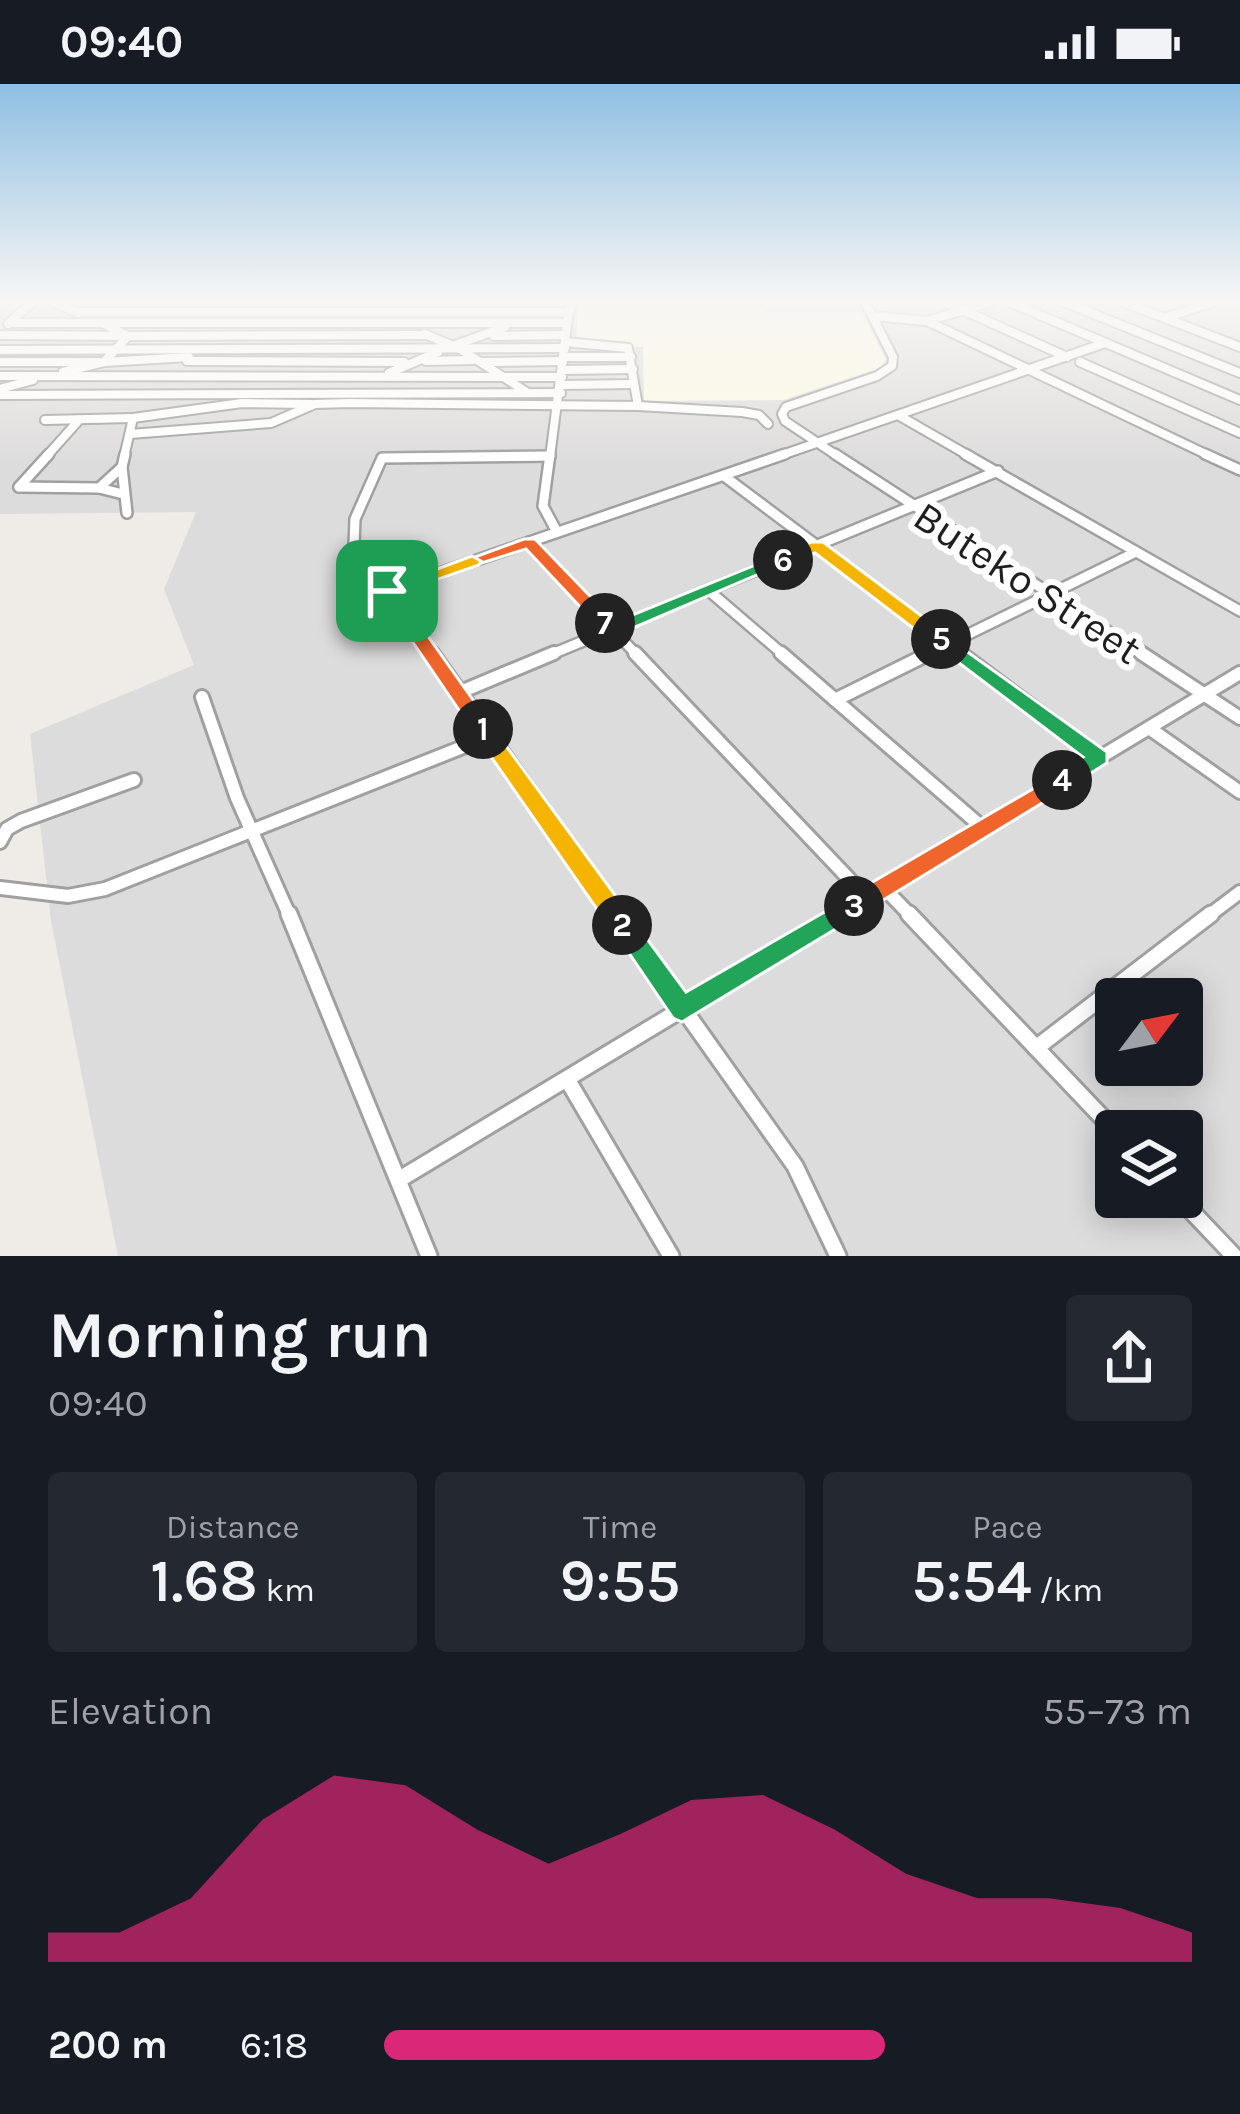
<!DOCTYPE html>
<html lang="en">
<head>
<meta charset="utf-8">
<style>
	:root { --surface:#171b24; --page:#242831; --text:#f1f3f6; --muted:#9ea1a6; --accent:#db2777 }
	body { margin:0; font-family:Karla,sans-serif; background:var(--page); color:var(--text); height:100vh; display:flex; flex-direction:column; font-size:45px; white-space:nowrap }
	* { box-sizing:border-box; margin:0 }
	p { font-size:39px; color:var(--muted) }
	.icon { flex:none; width:66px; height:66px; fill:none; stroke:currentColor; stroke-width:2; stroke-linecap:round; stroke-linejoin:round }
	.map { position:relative; height:1172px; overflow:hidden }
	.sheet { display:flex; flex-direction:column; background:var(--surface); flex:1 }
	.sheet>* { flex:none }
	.needle { width:78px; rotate:58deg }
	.buttons { position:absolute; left:1095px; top:894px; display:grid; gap:24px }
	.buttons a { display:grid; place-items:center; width:108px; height:108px; border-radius:12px; background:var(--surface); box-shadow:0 6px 30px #0003; font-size:60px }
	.pin { position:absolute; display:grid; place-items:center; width:102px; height:102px; color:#fff; margin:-51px; border-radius:24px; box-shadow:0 6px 18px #0006 }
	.km { position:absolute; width:60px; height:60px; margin:-30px; border-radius:50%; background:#222; color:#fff; font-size:33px; line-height:60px; text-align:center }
	.round { display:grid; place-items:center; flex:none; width:126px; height:126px; border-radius:12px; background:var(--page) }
	.overview { display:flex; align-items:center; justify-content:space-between; height:204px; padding:0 48px }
	h1 { font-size:66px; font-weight:600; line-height:90px }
	.metrics { display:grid; grid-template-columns:repeat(3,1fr); gap:18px; height:204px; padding:12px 48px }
	.metrics div { display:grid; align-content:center; border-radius:12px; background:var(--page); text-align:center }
	.metrics b { font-size:60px; font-weight:600 }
	.metrics small { font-size:33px; font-weight:400 }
	.metrics p { font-size:33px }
	.chart { height:336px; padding:24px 48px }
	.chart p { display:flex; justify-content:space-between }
	.chart svg { width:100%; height:216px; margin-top:12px; fill:var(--accent); opacity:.7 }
	ul { padding:0 48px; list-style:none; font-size:39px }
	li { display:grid; grid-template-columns:192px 144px 1fr; align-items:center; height:90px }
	li i { height:30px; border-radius:15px; background:var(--accent) }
	.status { display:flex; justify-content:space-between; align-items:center; height:84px; padding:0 60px; background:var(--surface); direction:ltr }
	.status svg { height:33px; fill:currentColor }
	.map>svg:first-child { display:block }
</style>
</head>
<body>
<div class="status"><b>09:40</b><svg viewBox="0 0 49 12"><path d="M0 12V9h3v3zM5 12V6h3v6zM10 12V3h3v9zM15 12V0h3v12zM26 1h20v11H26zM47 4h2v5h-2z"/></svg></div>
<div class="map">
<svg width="1240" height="1172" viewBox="0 0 1240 1172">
	<rect width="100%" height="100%" fill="#efece7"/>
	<path fill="#dddcdc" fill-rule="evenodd" d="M 0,218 L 1240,218 L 1240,1172 L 118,1172 L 51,837 L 30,650 L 194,581 L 164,505 L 196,428 L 0,430 ZM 1116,915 L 1182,915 L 1182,981 L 1116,981 ZM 1116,1047 L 1182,1047 L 1182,1113 L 1116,1113 Z"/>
	<path fill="#fcfbe3" d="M 578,218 L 754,218 L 766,228 L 862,228 L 886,276 L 880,284 L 783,316 L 644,317 L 643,263 L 629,263 L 626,257 L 576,257 Z"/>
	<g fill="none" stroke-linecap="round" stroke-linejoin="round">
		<g stroke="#a0a0a0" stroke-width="12">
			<g id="minor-far3">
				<path d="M 53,218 L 78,229"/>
				<path d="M 945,218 L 1067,273"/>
				<path d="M 1009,218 L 1240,316"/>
				<path d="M 1064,218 L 1240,289"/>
				<path d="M 1123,218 L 1240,263"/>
				<path d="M 75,228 L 570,228"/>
				<path d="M 872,232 L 927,237 L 1212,373"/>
				<path d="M 1165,234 L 1213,218"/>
				<path d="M 927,237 L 991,218"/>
				<path d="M 9,239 L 567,239"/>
				<path d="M 8,240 L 32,218"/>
				<path d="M 425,250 L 460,265 L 528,309"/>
				<path d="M 0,251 L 128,252 L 106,241"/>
				<path d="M 494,252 L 566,251"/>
				<path d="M 565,258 L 628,264 L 638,322"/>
				<path d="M 455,261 L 505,243"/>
				<path d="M 0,266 L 565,264"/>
				<path d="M 564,273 L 631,273"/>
				<path d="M 187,277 L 404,278"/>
				<path d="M 426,277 L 473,276"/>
				<path d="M 0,278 L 104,278 L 63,288"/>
				<path d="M 104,278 L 128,252 L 427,251"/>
				<path d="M 104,278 L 189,273"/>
				<path d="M 483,278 L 563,277"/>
				<path d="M 1080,278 L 1240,349"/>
				<path d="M 563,286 L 633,285"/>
				<path d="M 389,289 L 438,268"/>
				<path d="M 0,292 L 562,293"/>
				<path d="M 561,301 L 634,300"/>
				<path d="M 0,305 L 33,296"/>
				<path d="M 0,311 L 561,309"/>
				<path d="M 898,331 L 971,373"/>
				<path d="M 45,336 L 133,334"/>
				<path d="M 130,350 L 271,339 L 315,320 L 349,319 L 638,322 L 742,328 L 759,331 L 768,340"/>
				<path d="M 46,373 L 79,336"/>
				<path d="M 124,373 L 133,334 L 242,319 L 311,320"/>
				<path d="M 502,373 L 550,372"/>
				<path d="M 550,373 L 570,218"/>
				<path d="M 776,373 L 1105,259"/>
				<path d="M 839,373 L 785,337 L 782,330 L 786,323 L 877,292 L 892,282 L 893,273 L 865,218"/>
			</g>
		</g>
		<g stroke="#a0a0a0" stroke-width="14">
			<g id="minor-far2">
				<path d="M 550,370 L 543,422 L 557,448"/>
				<path d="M 835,370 L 1146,572"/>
				<path d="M 965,370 L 1240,527"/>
				<path d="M 1205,370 L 1240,386"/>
				<path d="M 122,383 L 127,429"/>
				<path d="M 724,392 L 964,572"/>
				<path d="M 19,403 L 99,404 L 123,410"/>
				<path d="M 19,403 L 49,370"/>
				<path d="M 99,404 L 122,383 L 125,370"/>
				<path d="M 529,458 L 638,572"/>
				<path d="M 708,506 L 785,572"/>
				<path d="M 387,507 L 785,370"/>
				<path d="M 434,572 L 354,460 L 355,435 L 382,374 L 550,372"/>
				<path d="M 547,572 L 998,387"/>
				<path d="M 924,572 L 1136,468"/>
			</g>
		</g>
		<g stroke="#a0a0a0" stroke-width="18">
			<g id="minor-far1">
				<path d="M 432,569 L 619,833"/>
				<path d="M 635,569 L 867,814"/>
				<path d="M 781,569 L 983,744"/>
				<path d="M 960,569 L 1100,674"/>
				<path d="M 1141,569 L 1240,634"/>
				<path d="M 458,609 L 554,569"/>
				<path d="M 202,613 L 237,714 L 290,833"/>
				<path d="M 835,616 L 930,569"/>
				<path d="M 1149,644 L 1240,708"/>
				<path d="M 0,758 L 7,745 L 21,737 L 134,696"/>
				<path d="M 0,804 L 68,812 L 105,805 L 488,653"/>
				<path d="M 884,804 L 912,833"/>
				<path d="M 835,833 L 1240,589"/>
				<path d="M 1207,833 L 1240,808"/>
			</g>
		</g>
		<g stroke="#a0a0a0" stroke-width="21">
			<g id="minor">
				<path d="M 289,830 L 429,1172"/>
				<path d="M 616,830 L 795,1082 L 838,1172"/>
				<path d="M 909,830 L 1116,1048"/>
				<path d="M 1036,964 L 1211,830"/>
				<path d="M 567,995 L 671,1172"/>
				<path d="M 400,1095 L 840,830"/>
				<path d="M 1178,1113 L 1234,1172"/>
			</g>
		</g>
		<use href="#minor-far3" stroke="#fff" stroke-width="8"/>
		<use href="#minor-far2" stroke="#fff" stroke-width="9"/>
		<use href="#minor-far1" stroke="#fff" stroke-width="12"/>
		<use href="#minor" stroke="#fff" stroke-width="15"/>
	</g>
	<linearGradient id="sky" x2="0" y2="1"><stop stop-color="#8fbfe2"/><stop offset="0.57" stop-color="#f8f6f4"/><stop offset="1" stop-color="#f8f6f4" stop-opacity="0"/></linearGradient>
	<rect width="1240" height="382" fill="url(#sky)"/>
	<path fill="#f0652b" stroke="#fff" stroke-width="3" d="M 387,502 L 393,503 L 490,640 L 490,651 L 476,651 L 378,507 Z"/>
	<path fill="#f5b400" stroke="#fff" stroke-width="3" d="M 483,638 L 490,640 L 631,833 L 635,841 L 631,848 L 613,848 L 476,651 L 476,640 Z"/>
	<path fill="#22a559" stroke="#fff" stroke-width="3" d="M 854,811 L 866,822 L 862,829 L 682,938 L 673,934 L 610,841 L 622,829 L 631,833 L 686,908 Z"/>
	<path fill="#f0652b" stroke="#fff" stroke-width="3" d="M 1062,688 L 1070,690 L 1070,702 L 862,829 L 845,829 L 841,822 L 845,814 Z"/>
	<path fill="#22a559" stroke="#fff" stroke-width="3" d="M 941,549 L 1107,668 L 1107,679 L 1070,702 L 1054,702 L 1054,690 L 1083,673 L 934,560 L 934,551 Z"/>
	<path fill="#f5b400" stroke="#fff" stroke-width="3" d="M 811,458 L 823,458 L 947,551 L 947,560 L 934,560 L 815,469 L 783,481 L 775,476 Z"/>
	<path fill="#22a559" stroke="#fff" stroke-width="3" d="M 777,472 L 792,476 L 619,550 L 605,550 L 596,539 L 605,533 L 615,538 Z"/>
	<path fill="#f0652b" stroke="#fff" stroke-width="3" d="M 524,455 L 535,455 L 612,535 L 612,543 L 599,543 L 526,465 L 472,482 L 464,477 Z"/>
	<path fill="#f5b400" stroke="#fff" stroke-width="3" d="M 472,472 L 481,477 L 479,481 L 393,511 L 378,507 Z"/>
	<g text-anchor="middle" stroke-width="12" stroke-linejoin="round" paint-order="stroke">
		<g font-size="42" fill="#1f1f1f" stroke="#fff">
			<text transform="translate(1028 498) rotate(33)" y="15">Buteko Street</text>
		</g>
	</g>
</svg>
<div class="buttons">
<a><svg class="needle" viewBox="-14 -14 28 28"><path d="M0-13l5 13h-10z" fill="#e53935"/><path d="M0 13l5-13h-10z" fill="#9ea1a6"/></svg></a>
<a><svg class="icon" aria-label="layers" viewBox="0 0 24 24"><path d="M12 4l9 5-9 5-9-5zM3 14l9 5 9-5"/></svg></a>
</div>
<div class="pin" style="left:387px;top:507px;background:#1e9e55"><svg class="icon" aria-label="arrive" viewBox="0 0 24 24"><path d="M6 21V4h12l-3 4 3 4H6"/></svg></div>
<b class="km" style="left:483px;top:645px">1</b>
<b class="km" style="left:622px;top:841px">2</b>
<b class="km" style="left:854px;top:822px">3</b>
<b class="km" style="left:1062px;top:696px">4</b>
<b class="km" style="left:941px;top:555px">5</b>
<b class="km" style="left:783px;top:476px">6</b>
<b class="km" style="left:605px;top:539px">7</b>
</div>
<section class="sheet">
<div class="overview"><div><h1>Morning run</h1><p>09:40</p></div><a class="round"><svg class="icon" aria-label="share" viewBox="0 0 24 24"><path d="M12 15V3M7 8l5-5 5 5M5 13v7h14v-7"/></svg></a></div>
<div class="metrics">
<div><p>Distance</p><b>1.68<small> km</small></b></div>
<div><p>Time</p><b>9:55</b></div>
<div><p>Pace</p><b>5:54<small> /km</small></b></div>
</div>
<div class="chart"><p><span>Elevation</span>55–73 m</p>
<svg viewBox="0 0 160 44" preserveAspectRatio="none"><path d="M0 44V38L10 38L20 31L30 15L40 6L50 8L60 17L70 24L80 18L90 11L100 10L110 17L120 26L130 31L140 31L150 33L160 38V44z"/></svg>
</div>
<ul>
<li><b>200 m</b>6:18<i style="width:62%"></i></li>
</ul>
</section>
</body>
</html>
